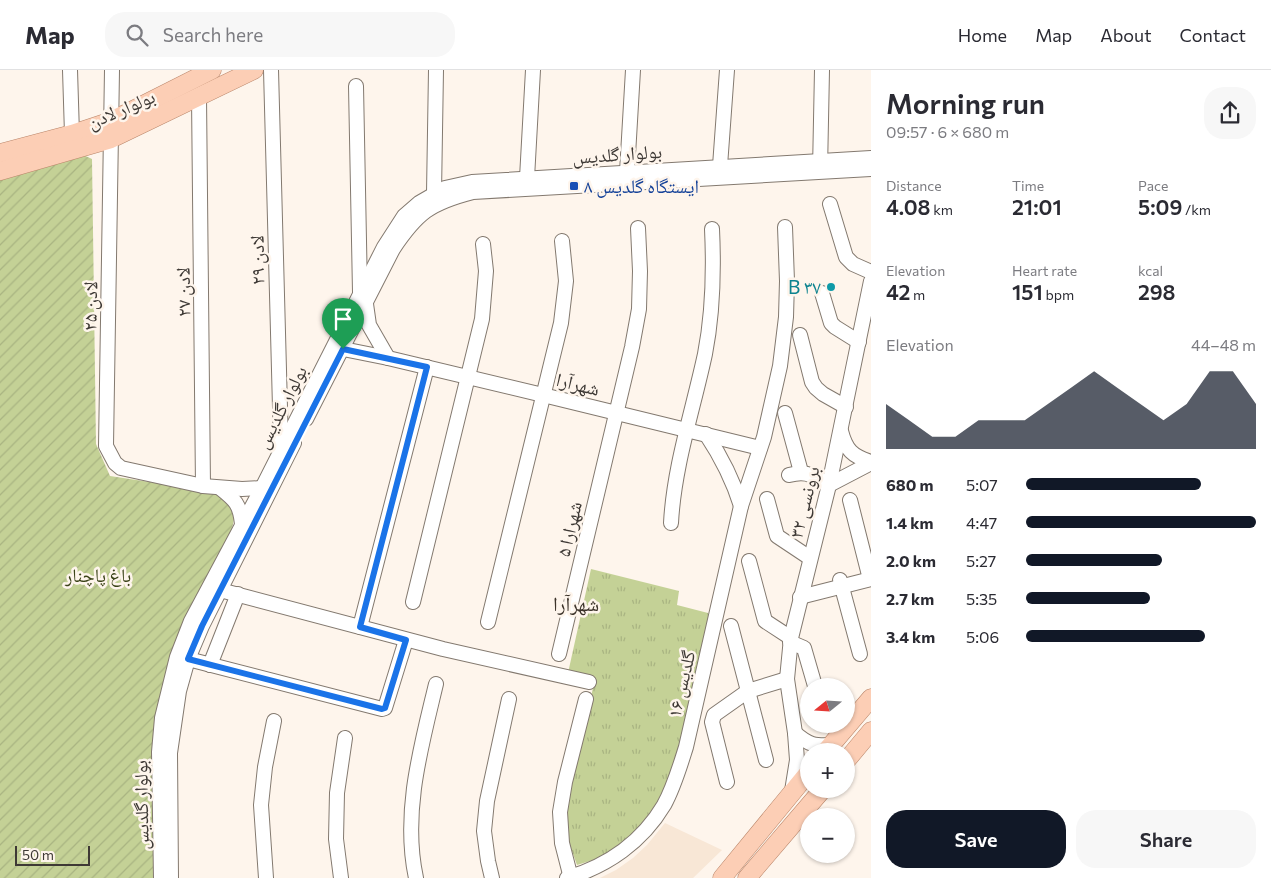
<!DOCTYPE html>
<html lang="en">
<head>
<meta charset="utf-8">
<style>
	:root { --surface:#fff; --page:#f7f7f7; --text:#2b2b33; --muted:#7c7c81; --line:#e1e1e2; --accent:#111827 }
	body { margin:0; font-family:Commissioner,"Noto Naskh Arabic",sans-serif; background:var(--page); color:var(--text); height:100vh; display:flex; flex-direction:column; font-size:19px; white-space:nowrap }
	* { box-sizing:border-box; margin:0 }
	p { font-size:16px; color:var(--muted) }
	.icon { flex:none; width:28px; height:28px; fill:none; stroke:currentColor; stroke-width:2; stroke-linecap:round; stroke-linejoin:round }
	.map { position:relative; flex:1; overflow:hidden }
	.details { display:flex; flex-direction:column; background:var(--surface); width:400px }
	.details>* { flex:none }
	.needle { width:32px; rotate:252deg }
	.buttons { position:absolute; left:800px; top:608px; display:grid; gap:10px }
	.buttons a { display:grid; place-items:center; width:55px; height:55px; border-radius:50%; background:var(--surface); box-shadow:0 1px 4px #0004; font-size:25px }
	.scale { position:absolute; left:15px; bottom:12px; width:75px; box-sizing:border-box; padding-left:5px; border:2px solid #3e3935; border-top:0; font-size:14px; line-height:18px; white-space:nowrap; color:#3e3935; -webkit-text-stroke:4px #fef5ec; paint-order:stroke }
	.pin { position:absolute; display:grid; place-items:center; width:42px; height:42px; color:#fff; margin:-51px -21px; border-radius:50% 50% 50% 0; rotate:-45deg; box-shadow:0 0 5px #0007 }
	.pin .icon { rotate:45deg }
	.round { display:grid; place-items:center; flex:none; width:52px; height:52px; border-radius:20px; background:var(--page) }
	.overview { display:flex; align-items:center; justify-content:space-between; height:85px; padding:0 15px }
	h1 { font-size:28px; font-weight:600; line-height:38px }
	.stats { display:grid; grid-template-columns:repeat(3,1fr); gap:8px; height:85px; padding:5px 15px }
	.stats div { display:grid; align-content:center }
	.stats b { font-size:21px; font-weight:600 }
	.stats small { font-size:14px; font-weight:400 }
	.stats p { font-size:14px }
	.chart { height:140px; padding:10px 15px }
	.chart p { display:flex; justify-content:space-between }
	.chart svg { width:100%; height:90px; margin-top:5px; fill:var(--accent); opacity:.7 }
	.cta { display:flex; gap:10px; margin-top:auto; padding:10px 15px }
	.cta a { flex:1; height:58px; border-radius:20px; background:var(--accent); color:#fff; font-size:20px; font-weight:600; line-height:58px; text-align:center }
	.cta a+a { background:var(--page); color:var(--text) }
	ul { padding:0 15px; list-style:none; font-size:16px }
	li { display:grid; grid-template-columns:80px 60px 1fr; align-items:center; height:38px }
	li i { height:12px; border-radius:6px; background:var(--accent) }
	header { display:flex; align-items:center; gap:30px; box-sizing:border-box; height:70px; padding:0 25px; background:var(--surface); border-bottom:1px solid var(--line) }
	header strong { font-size:24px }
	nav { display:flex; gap:28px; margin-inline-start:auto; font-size:18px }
	.search { width:350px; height:45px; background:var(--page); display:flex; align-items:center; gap:12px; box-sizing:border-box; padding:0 18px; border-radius:20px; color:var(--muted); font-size:19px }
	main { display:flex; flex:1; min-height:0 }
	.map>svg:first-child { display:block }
</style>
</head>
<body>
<header>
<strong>Map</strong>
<div class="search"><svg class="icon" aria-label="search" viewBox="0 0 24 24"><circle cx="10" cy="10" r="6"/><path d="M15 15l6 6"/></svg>Search here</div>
<nav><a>Home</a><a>Map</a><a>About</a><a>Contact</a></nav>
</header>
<main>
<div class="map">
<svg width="871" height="808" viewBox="0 0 871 808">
	<defs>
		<pattern id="park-tufts" width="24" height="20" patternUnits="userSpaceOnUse" patternTransform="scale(1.25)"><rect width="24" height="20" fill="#c4d196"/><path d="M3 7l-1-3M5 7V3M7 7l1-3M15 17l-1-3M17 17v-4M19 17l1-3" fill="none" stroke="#a9b482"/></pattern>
		<pattern id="garden-furrows" width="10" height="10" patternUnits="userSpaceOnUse" patternTransform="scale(1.25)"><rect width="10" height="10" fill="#c4d196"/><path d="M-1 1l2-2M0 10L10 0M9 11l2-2" fill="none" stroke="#a9b482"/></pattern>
	</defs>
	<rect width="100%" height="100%" fill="#fef5ec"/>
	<path fill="#f8e7d6" d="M 665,753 L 722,780 L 693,808 L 600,808 L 616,800 L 633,788 L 647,775 Z"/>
	<path fill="url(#park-tufts)" d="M 591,499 L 679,521 L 677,535 L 708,543 L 708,550 L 679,676 L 669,709 L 656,734 L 640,756 L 623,772 L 603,787 L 577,795 L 569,773 L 567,744 L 571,715 L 595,609 L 568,603 Z"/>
	<path fill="url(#garden-furrows)" d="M 77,82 L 92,89 L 96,374 L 110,406 L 222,423 L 235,444 L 232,459 L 186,547 L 162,618 L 152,682 L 154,808 L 0,808 L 0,109 Z"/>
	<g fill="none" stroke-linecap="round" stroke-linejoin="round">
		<g stroke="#83796f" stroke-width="16">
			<g id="minor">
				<path d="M 70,0 L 72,64"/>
				<path d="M 112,0 L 106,376 L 115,393 L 121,398 L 203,416 L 242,419 L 262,418"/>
				<path d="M 271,0 L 281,375"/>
				<path d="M 356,16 L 360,222"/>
				<path d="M 199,27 L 203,416"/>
				<path d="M 720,96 L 727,0"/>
				<path d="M 820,100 L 822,0"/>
				<path d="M 627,102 L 633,0"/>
				<path d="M 527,108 L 533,0"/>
				<path d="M 434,123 L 436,0"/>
				<path d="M 830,134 L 846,187 L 853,194 L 871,202"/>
				<path d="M 822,223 L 831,253 L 835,257 L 859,272"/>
				<path d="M 366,234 L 369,255 L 388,288"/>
				<path d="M 800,265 L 812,312 L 816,318 L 823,324 L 846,337"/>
				<path d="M 337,276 L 343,279 L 388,288 L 543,325 L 760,378"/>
				<path d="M 785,343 L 801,402"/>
				<path d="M 306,349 L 393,179 C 417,143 430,133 473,122 L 871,99"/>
				<path d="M 841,361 C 846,380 852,386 871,392"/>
				<path d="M 706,364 C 722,388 733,410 741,436"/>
				<path d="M 789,405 C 808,400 812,406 829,415 L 871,393"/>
				<path d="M 220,418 C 235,430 240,434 242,454"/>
				<path d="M 767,429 L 777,466 L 810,488"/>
				<path d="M 850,430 L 870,509"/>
				<path d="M 671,453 C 674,396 693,340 705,284 C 713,243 714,201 712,159"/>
				<path d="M 749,491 L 765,551 L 791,568"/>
				<path d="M 840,510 L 860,584"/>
				<path d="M 220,520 L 443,579 L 589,612"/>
				<path d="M 800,527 L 871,509"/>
				<path d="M 413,532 L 482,249 L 486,201 L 483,174"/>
				<path d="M 488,552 L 561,253 L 566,211 L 562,171"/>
				<path d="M 731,556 L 766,690"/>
				<path d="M 360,557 L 427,297"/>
				<path d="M 790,572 L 804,578 L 815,616"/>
				<path d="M 559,584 L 632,277 L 639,239 L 640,201 L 638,158"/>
				<path d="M 188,589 L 382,639 L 385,638 L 406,570"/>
				<path d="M 210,595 L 238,524"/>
				<path d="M 795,663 C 809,675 814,676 832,675"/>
				<path d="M 727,712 L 712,652 L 714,645 L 748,621 L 787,609"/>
				<path d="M 792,721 L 797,690 L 795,663 L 787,609 L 791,568 L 829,415 L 871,211"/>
				<path d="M 161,808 L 159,682 L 162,648 L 177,587 L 191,551 L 262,418 L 384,177 L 404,146 L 419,133 L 445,118 L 472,112 L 871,88"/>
				<path d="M 171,808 L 170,683 L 179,621 L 188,589 L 202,556 L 294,373"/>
				<path d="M 266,808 L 261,735 L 265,697 L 274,651"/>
				<path d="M 341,808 L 336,769 L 337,723 L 345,668"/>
				<path d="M 416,808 C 402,743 421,677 436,614"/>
				<path d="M 492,808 L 488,791 L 484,761 L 487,731 L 509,629"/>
				<path d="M 567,808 C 607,796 642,772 664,735 C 674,717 680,696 686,677 L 741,436 L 764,367 L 780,296 L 786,247 L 787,211 L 785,157"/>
				<path d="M 571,808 L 562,773 L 560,742 L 565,712 L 586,629"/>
			</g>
		</g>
		<g stroke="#b88468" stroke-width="19">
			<g id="major">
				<path d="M 0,83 L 72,64 L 111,51 L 212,0"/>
				<path d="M 0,101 L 111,69 L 254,0"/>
				<path d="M 826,681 L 871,628"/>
				<path d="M 846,691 L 871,661"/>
				<path d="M 722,808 L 809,702"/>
				<path d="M 747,808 L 823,719"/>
			</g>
		</g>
		<use href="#minor" stroke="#fff" stroke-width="14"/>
		<use href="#major" stroke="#fcceb5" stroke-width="18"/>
	</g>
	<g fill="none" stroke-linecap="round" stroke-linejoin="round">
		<g stroke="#fff" stroke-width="10">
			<path id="route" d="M 343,279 L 427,297 L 360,557 L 406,570 L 385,638 L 382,639 L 188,589 L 202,556 Z"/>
		</g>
		<use href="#route" stroke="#1a73e8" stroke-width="6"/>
	</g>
	<rect fill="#1a4fb4" stroke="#fef5ec" stroke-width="2" x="569" y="111" width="10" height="10" rx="2.5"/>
	<circle fill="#0f9aa8" stroke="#fef5ec" stroke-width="2" cx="831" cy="217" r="5"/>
	<g text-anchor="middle" stroke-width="5" stroke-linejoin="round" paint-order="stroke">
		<g font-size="19" fill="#3e3935" stroke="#fef5ec">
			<text transform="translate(121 39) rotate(-23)" y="7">بولوار لادن</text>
			<text transform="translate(617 84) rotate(-4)" y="7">بولوار گلدیس</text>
			<text transform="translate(257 190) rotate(-91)" y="7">لادن ۲۹</text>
			<text transform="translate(183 222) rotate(-91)" y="7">لادن ۲۷</text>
			<text transform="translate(90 236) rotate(-89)" y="7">لادن ۲۵</text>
			<text transform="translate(578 314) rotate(14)" y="7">شهرآرا</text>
			<text transform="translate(281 337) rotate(-63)" y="7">بولوار گلدیس</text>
			<text transform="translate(804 432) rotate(-76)" y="7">برونسی ۳۲</text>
			<text transform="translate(569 459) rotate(-77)" y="7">شهرارا ۵</text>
			<text transform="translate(681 614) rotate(-77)" y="7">گلدیس ۱۶</text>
			<text transform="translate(141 735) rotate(-91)" y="7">بولوار گلدیس</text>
		</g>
		<g font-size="19" fill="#164399" stroke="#fef5ec" text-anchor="start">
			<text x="584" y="123">ایستگاه گلدیس ۸</text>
		</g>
		<g font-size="19" fill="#0d838f" stroke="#fef5ec" text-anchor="end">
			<text x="821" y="224">B ۳۷</text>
		</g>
		<g font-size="19" fill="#3b4318" stroke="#fef5ec">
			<text x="98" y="512">باغ پاچنار</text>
		</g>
		<g font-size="20" fill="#3d342b" stroke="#fef5ec">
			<text x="576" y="541">شهرآرا</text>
		</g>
	</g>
</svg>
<div class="buttons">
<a><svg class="needle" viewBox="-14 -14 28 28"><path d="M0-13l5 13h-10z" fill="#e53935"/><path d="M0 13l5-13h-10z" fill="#7c7c81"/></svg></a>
<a>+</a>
<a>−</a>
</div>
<div class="scale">50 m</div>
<div class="pin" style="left:343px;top:279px;background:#1e9e55"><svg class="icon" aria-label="arrive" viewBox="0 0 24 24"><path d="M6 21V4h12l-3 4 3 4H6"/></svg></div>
</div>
<section class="details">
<div class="overview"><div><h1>Morning run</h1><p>09:57 · 6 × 680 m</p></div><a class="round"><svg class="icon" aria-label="share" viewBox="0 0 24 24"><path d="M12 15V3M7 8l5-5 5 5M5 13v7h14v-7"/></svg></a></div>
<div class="stats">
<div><p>Distance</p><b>4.08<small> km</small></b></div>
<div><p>Time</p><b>21:01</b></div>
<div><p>Pace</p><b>5:09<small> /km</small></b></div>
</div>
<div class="stats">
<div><p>Elevation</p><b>42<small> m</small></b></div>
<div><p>Heart rate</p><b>151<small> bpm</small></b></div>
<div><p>kcal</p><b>298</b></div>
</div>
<div class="chart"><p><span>Elevation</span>44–48 m</p>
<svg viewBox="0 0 160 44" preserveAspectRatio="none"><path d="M0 44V22L10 30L20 38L30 38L40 30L50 30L60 30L70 22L80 14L90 6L100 14L110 22L120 30L130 22L140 6L150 6L160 22V44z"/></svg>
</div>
<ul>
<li><b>680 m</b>5:07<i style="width:76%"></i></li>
<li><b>1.4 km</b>4:47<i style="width:100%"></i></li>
<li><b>2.0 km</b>5:27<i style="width:59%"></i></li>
<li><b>2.7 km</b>5:35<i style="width:54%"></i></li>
<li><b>3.4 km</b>5:06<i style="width:78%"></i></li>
</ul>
<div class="cta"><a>Save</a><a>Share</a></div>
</section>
</main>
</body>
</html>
